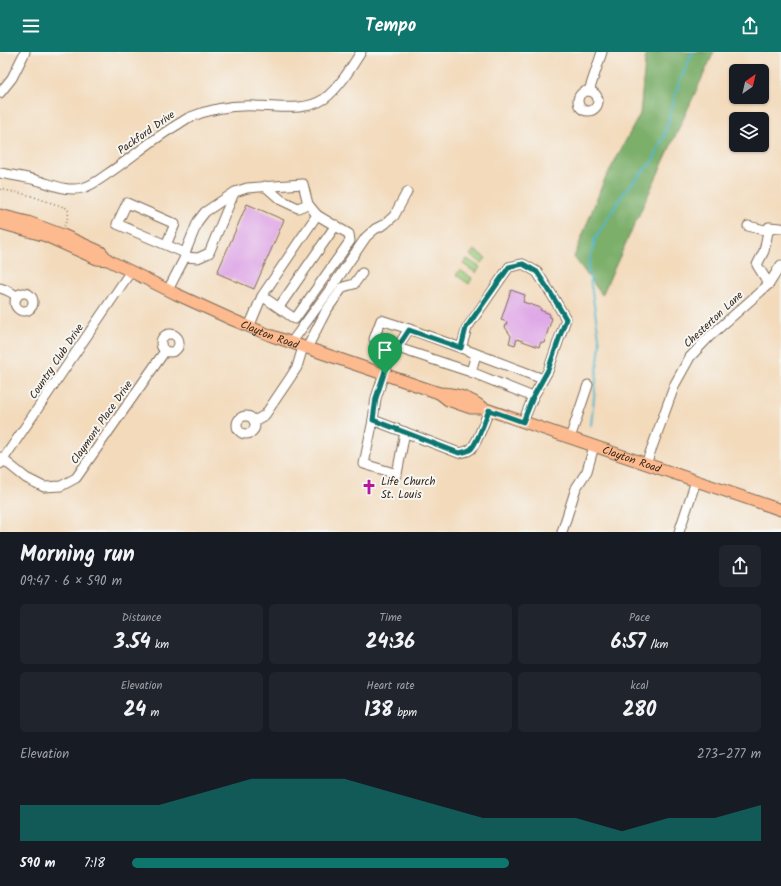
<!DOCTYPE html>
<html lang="en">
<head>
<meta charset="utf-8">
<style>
	:root { --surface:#171b24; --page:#20242c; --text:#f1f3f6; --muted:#9ea1a6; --accent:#0f766e }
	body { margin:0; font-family:Kalam,sans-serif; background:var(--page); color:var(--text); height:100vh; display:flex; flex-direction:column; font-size:15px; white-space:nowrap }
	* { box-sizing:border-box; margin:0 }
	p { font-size:13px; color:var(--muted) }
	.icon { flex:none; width:22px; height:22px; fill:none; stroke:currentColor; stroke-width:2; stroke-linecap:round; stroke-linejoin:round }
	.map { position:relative; height:480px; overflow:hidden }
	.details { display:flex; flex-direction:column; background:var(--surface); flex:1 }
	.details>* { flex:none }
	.needle { width:26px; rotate:34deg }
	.controls { position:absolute; left:729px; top:12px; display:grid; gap:8px }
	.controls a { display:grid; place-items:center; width:40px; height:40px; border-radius:6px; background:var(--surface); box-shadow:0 1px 3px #0004; font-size:20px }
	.pin { position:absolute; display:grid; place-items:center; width:34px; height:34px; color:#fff; margin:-41px -17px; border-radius:50% 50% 50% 0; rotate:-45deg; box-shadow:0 0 4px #0007 }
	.pin .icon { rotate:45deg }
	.round { display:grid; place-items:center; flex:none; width:42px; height:42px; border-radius:6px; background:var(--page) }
	.head { display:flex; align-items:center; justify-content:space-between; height:68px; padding:0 20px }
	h1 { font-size:22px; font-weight:700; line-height:30px }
	.stats { display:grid; grid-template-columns:repeat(3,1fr); gap:6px; height:68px; padding:4px 20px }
	.stats div { display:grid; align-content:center; border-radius:6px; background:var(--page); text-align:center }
	.stats b { font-size:20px; font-weight:700 }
	.stats small { font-size:11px; font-weight:400 }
	.stats p { font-size:11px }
	.chart { height:112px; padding:8px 20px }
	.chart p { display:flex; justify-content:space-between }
	.chart svg { width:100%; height:72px; margin-top:4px; fill:var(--accent); opacity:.7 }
	ul { padding:0 20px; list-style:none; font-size:13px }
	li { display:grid; grid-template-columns:64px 48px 1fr; align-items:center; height:30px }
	li i { height:10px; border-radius:5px; background:var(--accent) }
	header { display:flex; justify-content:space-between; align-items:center; height:52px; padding:0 20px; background:var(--accent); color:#fff; font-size:18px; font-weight:700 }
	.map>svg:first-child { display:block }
</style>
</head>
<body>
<header><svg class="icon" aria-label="menu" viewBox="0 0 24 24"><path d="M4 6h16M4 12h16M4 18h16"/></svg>Tempo<svg class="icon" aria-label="share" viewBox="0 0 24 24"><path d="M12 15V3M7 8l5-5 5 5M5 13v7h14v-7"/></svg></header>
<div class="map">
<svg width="781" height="480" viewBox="0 0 781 480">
	<rect width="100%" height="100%" fill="#f6f6f2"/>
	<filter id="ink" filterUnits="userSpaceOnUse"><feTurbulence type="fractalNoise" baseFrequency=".025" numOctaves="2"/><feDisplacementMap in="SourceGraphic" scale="8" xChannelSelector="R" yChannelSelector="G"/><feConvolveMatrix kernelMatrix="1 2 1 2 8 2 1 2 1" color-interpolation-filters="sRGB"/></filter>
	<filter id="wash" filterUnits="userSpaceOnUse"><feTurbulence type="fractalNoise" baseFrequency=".012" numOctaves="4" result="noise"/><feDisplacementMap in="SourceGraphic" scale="16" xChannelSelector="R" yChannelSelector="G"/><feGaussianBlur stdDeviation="0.9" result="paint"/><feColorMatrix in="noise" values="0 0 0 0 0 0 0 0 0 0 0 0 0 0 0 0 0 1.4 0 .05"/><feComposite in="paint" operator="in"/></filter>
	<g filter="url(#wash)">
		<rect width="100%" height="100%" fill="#f3dabb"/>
		<g fill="#9acb7b" stroke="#6a7a4c">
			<path d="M 474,198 L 486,206 L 482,211 L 470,203 Z"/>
			<path d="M 467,207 L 480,215 L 476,221 L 463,212 Z"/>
			<path d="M 460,218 L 472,226 L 469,232 L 456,223 Z"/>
		</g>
		<path fill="#7baf6b" stroke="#5b6c44" d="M 646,0 L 714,0 L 602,243 L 574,205 L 603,131 L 640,62 Z"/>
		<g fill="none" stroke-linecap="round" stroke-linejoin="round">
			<path stroke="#4fb7cd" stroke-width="2" d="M 591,373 L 600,292 L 588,214 L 596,185 L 625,139 L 653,109 L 665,81 L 678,33 L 693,0"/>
		</g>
		<g id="blocks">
			<g fill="#dfa8e7">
				<path d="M 247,152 L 284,168 L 254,237 L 217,221 Z"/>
				<path d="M 511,238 L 525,243 L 523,250 L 541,256 L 540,258 L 550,262 L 549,265 L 552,266 L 544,291 L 541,290 L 539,295 L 517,287 L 515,293 L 509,291 L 511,284 L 505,275 L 507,270 L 501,268 Z"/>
			</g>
		</g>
	</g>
	<g filter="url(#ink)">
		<use href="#blocks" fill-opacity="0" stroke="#7b6855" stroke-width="1"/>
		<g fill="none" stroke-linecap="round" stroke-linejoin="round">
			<g stroke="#7b6855" stroke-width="11">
				<g id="minor">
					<path d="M 589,39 L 602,0"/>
					<circle cx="588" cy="49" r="10"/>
					<path d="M 0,41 L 12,26 L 25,0"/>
					<path d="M 0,121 C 12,123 24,125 36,128 C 52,132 65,140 82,136 C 91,134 99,128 106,123 C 129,108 149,90 172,76 C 177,73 183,69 188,66 C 209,57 233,53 256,54 C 278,54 304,60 324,47 C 339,36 351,16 361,0"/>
					<path d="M 265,134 L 281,148 L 298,156 L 308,152"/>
					<path d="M 748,174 L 769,179"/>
					<path d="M 166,193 L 175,172 L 127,151 L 117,172 L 185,201"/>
					<path d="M 185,205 L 198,206 L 209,201 L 234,141"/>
					<path d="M 769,232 L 757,213 L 764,199 L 769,175 L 781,176"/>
					<path d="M 0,236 C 7,238 12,240 17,245"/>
					<path d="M 168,238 L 185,205 L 185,201 L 198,169 L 205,160 L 235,140 L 247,136 L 303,132 L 308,152 L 317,163"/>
					<circle cx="24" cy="250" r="9"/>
					<path d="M 279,255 L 336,173"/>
					<path d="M 249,275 L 262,244 L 317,163 L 349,182 L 350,189 L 295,267 L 262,244"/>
					<path d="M 409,277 L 381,268 L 374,287 L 398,296 L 471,320 L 476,302"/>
					<circle cx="170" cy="291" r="9"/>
					<path d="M 291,291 L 334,232 L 366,185 L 375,177 L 385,172 L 394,164 L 407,140"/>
					<path d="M 307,296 L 326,259 L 343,235 L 354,232 L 362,221"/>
					<path d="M 461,296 L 409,277 L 388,310 L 376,346 L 373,368 L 459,401 C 464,400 467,400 471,397 C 478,390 485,368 489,358"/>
					<path d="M 471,320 L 533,345"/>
					<circle cx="246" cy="373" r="9"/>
					<path d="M 373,368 L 364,412 L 397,422 L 405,380"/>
					<path d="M 254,369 L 265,363 L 290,326 L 297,315 L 303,295"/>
					<path d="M 523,370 L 533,345 L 548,319 L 566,267 L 552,243 L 537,220 L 523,212 L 509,215 L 467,276 L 461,296 L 543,327"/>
					<path d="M 570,386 L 588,333"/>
					<path d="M 0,405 L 26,426 L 44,435 L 61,434 L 76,426 L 165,299"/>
					<path d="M 0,412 L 131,219"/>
					<path d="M 646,412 L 675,332 L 690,305 L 709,285 L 769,232 L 781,213"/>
					<path d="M 562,480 L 576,436 L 587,419 L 594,394"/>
					<path d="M 679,480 L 696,429"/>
				</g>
			</g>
			<g stroke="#7b6855" stroke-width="13">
				<g id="major">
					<path d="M 0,163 L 28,170 L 63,183 L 101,200 L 108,208"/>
					<path id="s1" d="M 0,171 L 46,184 L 97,207 L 108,208 L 176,242 L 233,268 L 272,284 L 439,341 C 456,341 469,345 483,356"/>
					<path id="s2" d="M 439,341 L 448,348 L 471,356 L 483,356 L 781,458"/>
				</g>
			</g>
			<path stroke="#7b6855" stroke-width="1.5" stroke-dasharray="1 3" stroke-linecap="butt" d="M 0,137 L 28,143 L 67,156 C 71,161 66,169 64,175"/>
			<use href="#minor" stroke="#fff" stroke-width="9"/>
			<use href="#major" stroke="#fcba8e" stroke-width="11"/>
		</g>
	</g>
	<g fill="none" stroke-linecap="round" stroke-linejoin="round" filter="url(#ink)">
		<g stroke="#fff" stroke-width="8">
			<path id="route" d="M 523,212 L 537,220 L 552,243 L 566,267 L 548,318 L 533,345 L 523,370 L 489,358 C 485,368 478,390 471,397 C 467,400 464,400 459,401 L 373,368 L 376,346 L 388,310 L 409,278 L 461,296 L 466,276 L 509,215 Z"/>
		</g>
		<use href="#route" stroke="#0f766e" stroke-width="5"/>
	</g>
	<defs>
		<g id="church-bare" transform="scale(1.2)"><path d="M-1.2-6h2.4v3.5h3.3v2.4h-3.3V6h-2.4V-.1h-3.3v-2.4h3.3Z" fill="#b5179e" stroke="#f6f6f2" stroke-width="2.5" paint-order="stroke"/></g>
	</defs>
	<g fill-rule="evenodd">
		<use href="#church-bare" x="369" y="435"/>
	</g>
	<g text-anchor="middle" stroke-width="4" stroke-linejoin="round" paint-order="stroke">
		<g font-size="11" fill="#3b2a1e" stroke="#f6f6f2">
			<text transform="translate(146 80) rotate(-35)" y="4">Packford Drive</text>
			<text transform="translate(713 267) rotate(-43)" y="4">Chesterton Lane</text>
			<text dy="4" stroke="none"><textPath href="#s1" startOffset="293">Clayton Road</textPath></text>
			<text transform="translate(56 309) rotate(-56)" y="4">Country Club Drive</text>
			<text transform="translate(101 370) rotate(-55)" y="4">Claymont Place Drive</text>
			<text dy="4" stroke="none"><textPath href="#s2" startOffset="205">Clayton Road</textPath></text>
		</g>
		<g font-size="11" fill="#3b2a1e" stroke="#f6f6f2" text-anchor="start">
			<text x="381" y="433">Life Church<tspan x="381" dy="13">St. Louis</tspan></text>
		</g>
	</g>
</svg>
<div class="controls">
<a><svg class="needle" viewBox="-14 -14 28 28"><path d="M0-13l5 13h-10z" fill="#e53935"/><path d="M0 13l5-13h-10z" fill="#9ea1a6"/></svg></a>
<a><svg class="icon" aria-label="layers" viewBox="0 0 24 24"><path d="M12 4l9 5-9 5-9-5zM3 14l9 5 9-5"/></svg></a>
</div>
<div class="pin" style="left:385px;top:322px;background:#1e9e55"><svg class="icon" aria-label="arrive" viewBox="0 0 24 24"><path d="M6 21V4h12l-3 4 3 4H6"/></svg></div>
</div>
<section class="details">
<div class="head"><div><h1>Morning run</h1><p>09:47 · 6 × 590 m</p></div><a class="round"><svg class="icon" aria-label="share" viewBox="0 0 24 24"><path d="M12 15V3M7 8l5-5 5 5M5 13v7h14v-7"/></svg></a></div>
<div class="stats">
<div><p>Distance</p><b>3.54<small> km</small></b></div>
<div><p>Time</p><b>24:36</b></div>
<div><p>Pace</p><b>6:57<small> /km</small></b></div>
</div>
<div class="stats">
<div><p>Elevation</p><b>24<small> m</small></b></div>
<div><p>Heart rate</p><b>138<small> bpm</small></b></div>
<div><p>kcal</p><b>280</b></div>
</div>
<div class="chart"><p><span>Elevation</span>273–277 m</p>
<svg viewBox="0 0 160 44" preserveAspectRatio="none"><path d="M0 44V22L10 22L20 22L30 22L40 14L50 6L60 6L70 6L80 14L90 22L100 30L110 30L120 30L130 38L140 30L150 30L160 22V44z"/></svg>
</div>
<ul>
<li><b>590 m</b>7:18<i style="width:60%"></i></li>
</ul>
</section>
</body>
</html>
